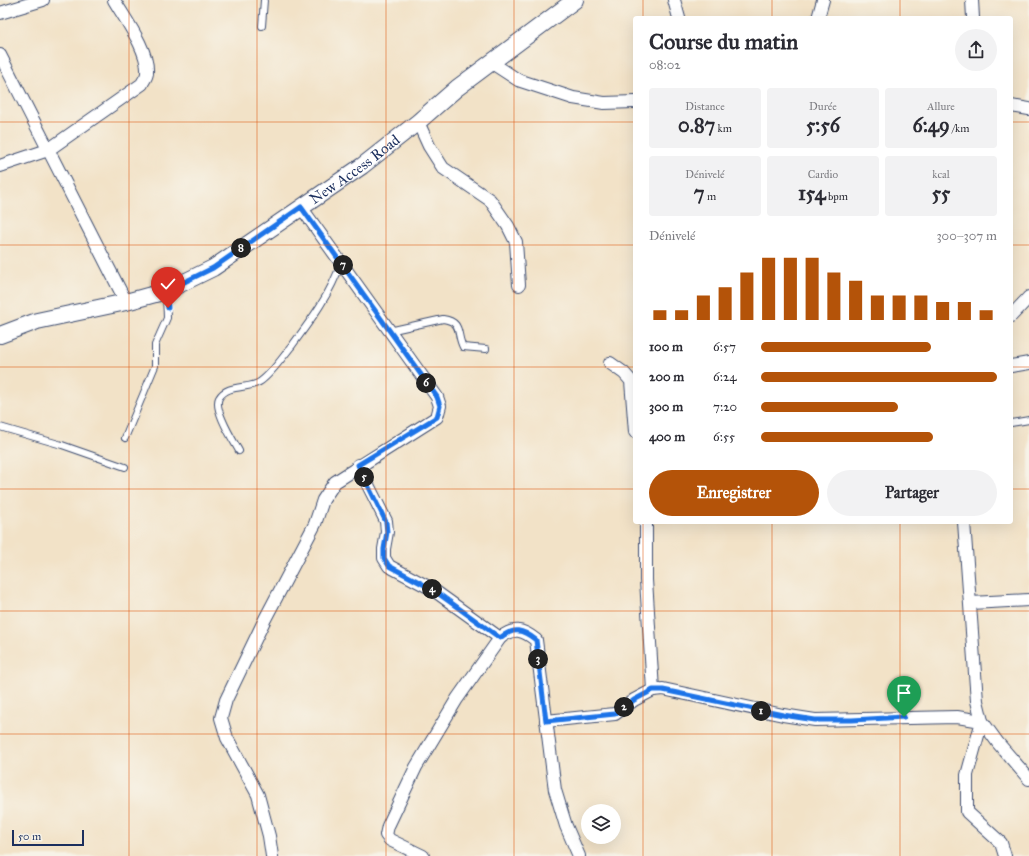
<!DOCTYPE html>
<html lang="fr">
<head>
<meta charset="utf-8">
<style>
	:root { --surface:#fff; --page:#f2f2f3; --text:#2b2b33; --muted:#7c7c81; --accent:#b45309 }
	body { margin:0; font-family:"IM FELL Great Primer",serif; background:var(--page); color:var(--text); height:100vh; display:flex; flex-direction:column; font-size:15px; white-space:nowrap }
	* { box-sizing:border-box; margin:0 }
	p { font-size:13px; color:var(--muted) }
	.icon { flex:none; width:22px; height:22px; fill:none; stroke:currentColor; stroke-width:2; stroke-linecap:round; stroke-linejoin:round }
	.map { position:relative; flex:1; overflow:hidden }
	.sheet { position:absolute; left:633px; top:16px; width:380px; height:508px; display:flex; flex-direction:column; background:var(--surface); border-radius:4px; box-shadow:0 4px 16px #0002 }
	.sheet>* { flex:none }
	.fabs { position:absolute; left:581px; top:804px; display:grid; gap:8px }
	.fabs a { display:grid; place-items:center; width:40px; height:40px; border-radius:50%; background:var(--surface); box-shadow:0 4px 16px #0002; font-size:20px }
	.scale { position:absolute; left:12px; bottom:10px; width:72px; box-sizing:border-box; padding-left:4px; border:2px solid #1b2f5e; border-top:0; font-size:11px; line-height:14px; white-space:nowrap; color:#1b2f5e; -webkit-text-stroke:3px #f7f3e8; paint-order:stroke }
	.pin { position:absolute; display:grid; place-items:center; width:34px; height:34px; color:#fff; margin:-41px -17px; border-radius:50% 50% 50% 0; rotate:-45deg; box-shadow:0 0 4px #0007 }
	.pin .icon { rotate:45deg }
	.km { position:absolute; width:20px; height:20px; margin:-10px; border-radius:50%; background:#222; color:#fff; font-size:11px; line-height:20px; text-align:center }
	.round { display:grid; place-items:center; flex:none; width:42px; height:42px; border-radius:21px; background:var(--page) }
	.headline { display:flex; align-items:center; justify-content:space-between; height:68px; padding:0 16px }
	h1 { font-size:22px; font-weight:800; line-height:30px }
	.figures { display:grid; grid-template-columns:repeat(3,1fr); gap:6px; height:68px; padding:4px 16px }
	.figures div { display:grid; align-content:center; border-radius:4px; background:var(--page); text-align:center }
	.figures b { font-size:20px; font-weight:800 }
	.figures small { font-size:11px; font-weight:400 }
	.figures p { font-size:11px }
	.chart { height:112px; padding:8px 16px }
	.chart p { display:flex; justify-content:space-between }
	.chart svg { width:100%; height:72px; margin-top:4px; stroke:var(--accent); stroke-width:6 }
	.button { display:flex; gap:8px; margin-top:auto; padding:8px 16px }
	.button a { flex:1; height:46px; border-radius:24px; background:var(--accent); color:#fff; font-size:16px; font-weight:800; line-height:46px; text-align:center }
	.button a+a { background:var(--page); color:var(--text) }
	ul { padding:0 16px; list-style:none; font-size:13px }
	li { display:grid; grid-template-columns:64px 48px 1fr; align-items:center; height:30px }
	li i { height:10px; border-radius:5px; background:var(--accent) }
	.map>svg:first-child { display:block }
</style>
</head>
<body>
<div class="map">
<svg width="1029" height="856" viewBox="0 0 1029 856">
	<rect width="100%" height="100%" fill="#f7f3e8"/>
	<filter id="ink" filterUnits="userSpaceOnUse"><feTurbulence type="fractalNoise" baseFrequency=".025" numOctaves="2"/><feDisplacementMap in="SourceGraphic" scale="8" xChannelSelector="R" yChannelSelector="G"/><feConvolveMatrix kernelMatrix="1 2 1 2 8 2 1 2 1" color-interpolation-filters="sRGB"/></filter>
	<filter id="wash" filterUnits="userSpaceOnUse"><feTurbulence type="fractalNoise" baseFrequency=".012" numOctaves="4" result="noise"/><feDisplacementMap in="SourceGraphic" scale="16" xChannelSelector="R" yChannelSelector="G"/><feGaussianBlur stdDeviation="0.9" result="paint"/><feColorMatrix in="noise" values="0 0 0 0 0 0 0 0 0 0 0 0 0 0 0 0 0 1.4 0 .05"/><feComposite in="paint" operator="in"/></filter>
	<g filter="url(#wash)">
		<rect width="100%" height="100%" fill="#f2e2c7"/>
	</g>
	<g filter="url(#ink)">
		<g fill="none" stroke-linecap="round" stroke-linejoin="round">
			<g stroke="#3b4a6e" stroke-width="8">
				<g id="lane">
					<path d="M 262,26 L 264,0"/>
					<path d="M 389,331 L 443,319 C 463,322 456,334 463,347 L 486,349"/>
					<path d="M 1011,423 L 1029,420"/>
					<path d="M 0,427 L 62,445 L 125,467"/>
					<path d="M 125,438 L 155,366 L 155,345 L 167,318 L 166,291"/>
					<path d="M 239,451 C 233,440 213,409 219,398 C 228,383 250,390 261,381 C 272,373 282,358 291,347 C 311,320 330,295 341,263"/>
				</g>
			</g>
			<g stroke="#3b4a6e" stroke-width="14">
				<g id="street">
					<path d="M 674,0 L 679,18"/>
					<path d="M 972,0 L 973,18"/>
					<path d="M 0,13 L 43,0"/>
					<path d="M 818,18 L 823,0"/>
					<path d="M 0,55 L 126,302"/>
					<path d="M 492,63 L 518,80 L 573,98 L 604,103 L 635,102"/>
					<path d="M 1011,106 L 1029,109"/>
					<path d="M 418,122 L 429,146 L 443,168 L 490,200 L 508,226 L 516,242 L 519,285"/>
					<path d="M 0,166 L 48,150 L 142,84 C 143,81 147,77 147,73 C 149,51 125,19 114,0"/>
					<path d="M 1011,316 L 1029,297"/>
					<path d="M 610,363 L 624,373 L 631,381 L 635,432"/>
					<path d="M 1011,366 L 1029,363"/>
					<path d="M 358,465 L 386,521 L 387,532 L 384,549 L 384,558 L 389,566 L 432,589 L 500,638"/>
					<path d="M 646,522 L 646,580 L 653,690"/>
					<path d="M 964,522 L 977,701 L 982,721 L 998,743 L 1029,779"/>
					<path d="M 971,603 L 1029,600"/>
					<path d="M 546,721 L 615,714 L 634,700 L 653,690 L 663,689 L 783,715 L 815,720 L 957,717 L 982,721 L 967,775 L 967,812 L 1001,843 L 1005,856"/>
					<path d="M 272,856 L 269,836 L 258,795 L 227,738 L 221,718 L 226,700 L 265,619 L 315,524 L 323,500 L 335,482 L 437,417 L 440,406 L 437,397 L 301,207"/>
					<path d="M 423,856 L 390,840 L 386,835 L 388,826 L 416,767 L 457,699 L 500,638 C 514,627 522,629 536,640 L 555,790 L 566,826 L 579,856"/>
				</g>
			</g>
			<g stroke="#3b4a6e" stroke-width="18">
				<g id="secondary">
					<path id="s1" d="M 0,335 L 37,321 L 126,302 L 166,291 L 213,268 L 362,166 L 418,122 L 457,88 L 575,0"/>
				</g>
			</g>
			<use href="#lane" stroke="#fff" stroke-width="6"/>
			<use href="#street" stroke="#fff" stroke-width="12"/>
			<use href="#secondary" stroke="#fff" stroke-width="16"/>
		</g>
	</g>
	<g fill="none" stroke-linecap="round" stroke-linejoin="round" filter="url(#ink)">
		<g stroke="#fff" stroke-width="8">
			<path id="route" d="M 168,308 L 166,291 L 213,268 L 301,207 L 437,397 L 440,406 L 437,417 L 358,465 L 386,522 L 387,532 L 384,549 L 384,558 L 389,566 L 432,589 L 500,638 C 514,627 522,629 536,640 L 546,721 L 615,714 L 634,700 L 653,690 L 663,690 L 783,715 L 815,720 L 852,720 L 904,717"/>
		</g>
		<use href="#route" stroke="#1a73e8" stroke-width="5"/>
	</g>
	<path fill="none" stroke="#de5710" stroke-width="1" stroke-opacity="0.55" d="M 129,0 L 129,856M 257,0 L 257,856M 386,0 L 386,856M 514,0 L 514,856M 643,0 L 643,18M 772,0 L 772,18M 900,0 L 900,18M 0,122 L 635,122M 1011,122 L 1029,122M 0,245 L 635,245M 1011,245 L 1029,245M 0,367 L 635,367M 1011,367 L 1029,367M 0,489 L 635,489M 1011,489 L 1029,489M 643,522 L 643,856M 772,522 L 772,856M 900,522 L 900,856M 0,611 L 1029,611M 0,734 L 1029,734"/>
	<g text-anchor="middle" stroke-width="3.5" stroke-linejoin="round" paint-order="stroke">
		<g font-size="15" fill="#1b2f5e" stroke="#f7f3e8">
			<text dy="5" stroke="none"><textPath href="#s1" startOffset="397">New Access Road</textPath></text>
		</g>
	</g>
</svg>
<div class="fabs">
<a><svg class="icon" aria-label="layers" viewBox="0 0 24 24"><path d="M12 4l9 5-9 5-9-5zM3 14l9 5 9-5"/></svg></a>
</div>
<div class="scale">50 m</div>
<div class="pin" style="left:904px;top:717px;background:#1e9e55"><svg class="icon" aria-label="arrive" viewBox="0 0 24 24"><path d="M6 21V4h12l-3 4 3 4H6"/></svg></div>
<div class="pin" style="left:168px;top:308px;background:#d93025"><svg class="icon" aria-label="check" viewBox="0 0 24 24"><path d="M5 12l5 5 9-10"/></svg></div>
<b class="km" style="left:761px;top:711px">1</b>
<b class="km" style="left:624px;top:707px">2</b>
<b class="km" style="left:538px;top:659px">3</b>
<b class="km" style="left:432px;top:589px">4</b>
<b class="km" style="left:364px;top:477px">5</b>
<b class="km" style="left:426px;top:383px">6</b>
<b class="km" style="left:343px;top:265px">7</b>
<b class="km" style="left:241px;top:248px">8</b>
<section class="sheet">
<div class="headline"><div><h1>Course du matin</h1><p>08:02</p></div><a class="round"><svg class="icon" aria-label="share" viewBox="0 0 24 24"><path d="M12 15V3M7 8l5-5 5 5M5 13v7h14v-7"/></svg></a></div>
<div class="figures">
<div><p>Distance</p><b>0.87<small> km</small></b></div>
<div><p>Durée</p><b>5:56</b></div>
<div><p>Allure</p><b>6:49<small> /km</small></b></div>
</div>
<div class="figures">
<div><p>Dénivelé</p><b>7<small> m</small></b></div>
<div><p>Cardio</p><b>154<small> bpm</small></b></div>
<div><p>kcal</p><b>55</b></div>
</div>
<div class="chart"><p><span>Dénivelé</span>300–307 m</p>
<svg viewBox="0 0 160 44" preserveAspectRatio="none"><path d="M5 44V38M15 44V38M25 44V29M35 44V24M45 44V15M55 44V6M65 44V6M75 44V6M85 44V15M95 44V20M105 44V29M115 44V29M125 44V29M135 44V33M145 44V33M155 44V38"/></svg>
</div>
<ul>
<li><b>100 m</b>6:57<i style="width:72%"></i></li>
<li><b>200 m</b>6:24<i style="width:100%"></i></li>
<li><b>300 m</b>7:20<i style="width:58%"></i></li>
<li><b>400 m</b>6:55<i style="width:73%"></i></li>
</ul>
<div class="button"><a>Enregistrer</a><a>Partager</a></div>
</section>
</div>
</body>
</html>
